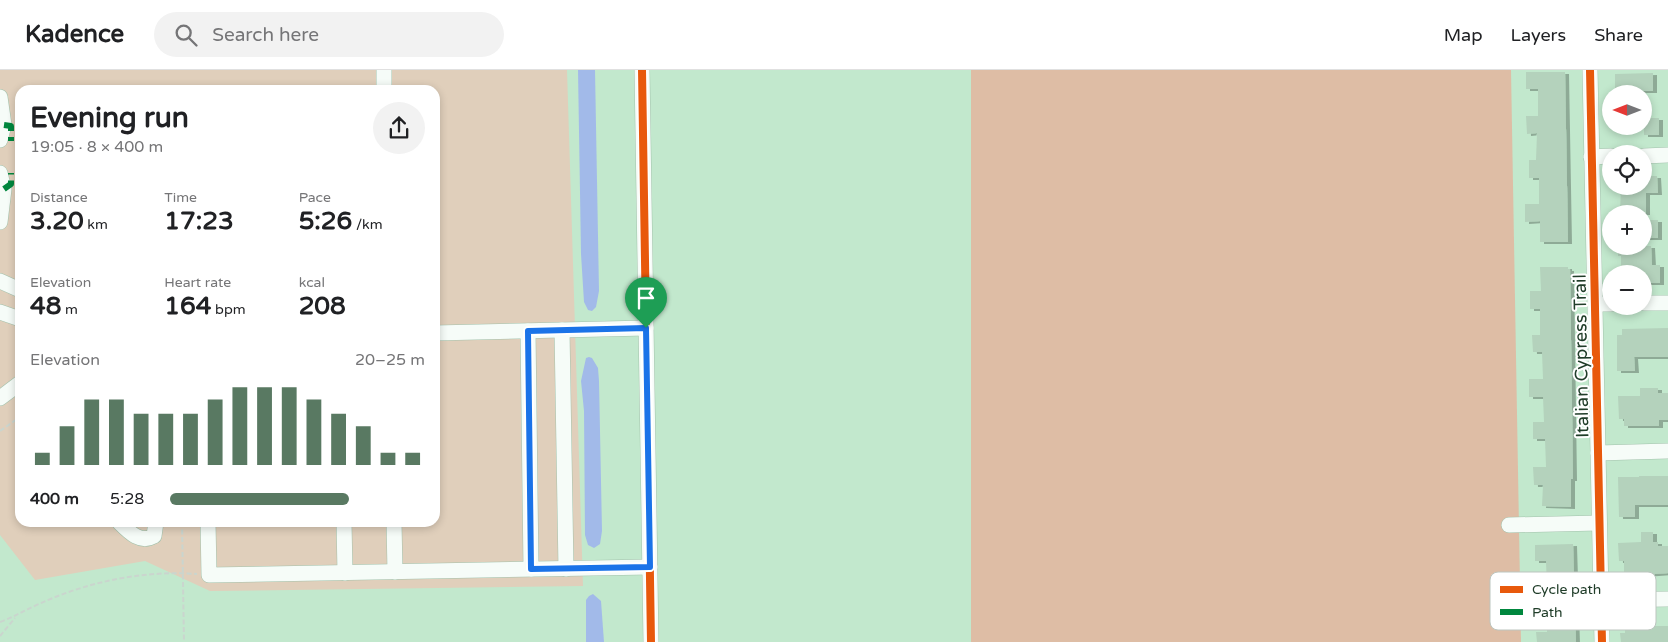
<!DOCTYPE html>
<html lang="en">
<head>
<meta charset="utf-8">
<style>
	:root { --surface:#fff; --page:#f2f2f2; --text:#202124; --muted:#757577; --line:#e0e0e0; --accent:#597962 }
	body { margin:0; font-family:"Varela Round",sans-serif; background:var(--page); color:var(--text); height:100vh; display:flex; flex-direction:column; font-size:19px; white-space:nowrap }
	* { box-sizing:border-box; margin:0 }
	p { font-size:16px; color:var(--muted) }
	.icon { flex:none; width:28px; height:28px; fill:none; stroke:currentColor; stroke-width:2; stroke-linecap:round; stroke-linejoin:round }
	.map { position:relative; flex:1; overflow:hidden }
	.panel { position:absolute; left:15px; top:15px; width:425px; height:442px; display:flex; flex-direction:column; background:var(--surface); border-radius:15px; box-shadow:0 2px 8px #0003 }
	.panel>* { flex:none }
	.needle { width:32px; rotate:270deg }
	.fabs { position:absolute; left:1602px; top:15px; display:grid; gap:10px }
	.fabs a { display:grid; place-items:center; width:50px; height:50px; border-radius:50%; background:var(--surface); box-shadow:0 2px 8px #0003; font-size:25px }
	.pin { position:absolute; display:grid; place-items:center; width:42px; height:42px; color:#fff; margin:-51px -21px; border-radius:50% 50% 50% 0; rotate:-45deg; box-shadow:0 0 5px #0007 }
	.pin .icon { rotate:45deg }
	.round { display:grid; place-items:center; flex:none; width:52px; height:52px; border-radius:26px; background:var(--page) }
	.overview { display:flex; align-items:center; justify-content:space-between; height:85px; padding:0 15px }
	h1 { font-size:28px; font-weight:700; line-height:38px }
	.metrics { display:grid; grid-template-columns:repeat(3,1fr); gap:8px; height:85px; padding:5px 15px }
	.metrics div { display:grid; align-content:center }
	.metrics b { font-size:25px; font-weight:700 }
	.metrics small { font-size:14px; font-weight:400 }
	.metrics p { font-size:14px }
	.chart { height:140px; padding:10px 15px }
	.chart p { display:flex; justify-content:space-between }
	.chart svg { width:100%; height:90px; margin-top:5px; stroke:var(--accent); stroke-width:6 }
	ul { padding:0 15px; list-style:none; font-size:16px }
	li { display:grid; grid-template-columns:80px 60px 1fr; align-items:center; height:38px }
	li i { height:12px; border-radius:6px; background:var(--accent) }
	header { display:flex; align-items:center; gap:30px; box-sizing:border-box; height:70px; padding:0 25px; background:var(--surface); border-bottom:1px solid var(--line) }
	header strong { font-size:24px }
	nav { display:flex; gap:28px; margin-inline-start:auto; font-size:18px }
	.search { width:350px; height:45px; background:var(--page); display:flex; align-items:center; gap:12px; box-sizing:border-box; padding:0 18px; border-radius:28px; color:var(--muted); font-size:19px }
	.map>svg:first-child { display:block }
</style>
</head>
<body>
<header>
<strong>Kadence</strong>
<div class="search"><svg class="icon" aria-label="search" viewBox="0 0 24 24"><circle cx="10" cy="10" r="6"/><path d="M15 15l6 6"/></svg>Search here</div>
<nav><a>Map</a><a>Layers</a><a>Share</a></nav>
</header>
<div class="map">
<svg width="1668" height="572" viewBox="0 0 1668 572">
	<defs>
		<filter id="shadow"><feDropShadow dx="4" dy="2" stdDeviation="0" flood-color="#0004"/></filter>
	</defs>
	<rect width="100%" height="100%" fill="#c2e8cd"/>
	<path fill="#e0cfbb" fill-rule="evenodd" d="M 0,0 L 567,0 L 583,516 L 210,521 L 145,491 L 35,510 L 0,465 ZM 20,20 L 435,20 L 435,452 L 20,452 Z"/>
	<path fill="#debda5" d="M 971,0 L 1511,0 L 1521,572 L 971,572 Z"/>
	<g fill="#a2bae9">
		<path d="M 578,0 L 595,0 L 599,221 L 596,237 L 592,241 L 588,240 L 584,232 L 581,184 Z"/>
		<path d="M 589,287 L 592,288 L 598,298 L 599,311 L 602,461 L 600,474 L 594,478 L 588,475 L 585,465 L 584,341 L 581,311 L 586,288 Z"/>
		<path d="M 593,524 L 601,531 L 604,572 L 586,572 L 586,530 L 589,526 Z"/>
	</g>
	<g fill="#b4d2bc" filter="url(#shadow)">
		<path d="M 1526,2 L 1565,2 L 1568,172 L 1540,172 L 1540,151 L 1525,152 L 1525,134 L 1539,134 L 1539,108 L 1529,108 L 1529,90 L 1536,90 L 1537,63 L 1527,64 L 1526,46 L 1538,46 L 1538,19 L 1526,19 Z"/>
		<path d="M 1653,3 L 1653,21 L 1615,21 L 1615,4 Z"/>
		<rect x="1644" y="48" width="15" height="17"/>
		<path d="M 1644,106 L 1657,106 L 1658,123 L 1646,123 L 1646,143 L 1620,143 L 1621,116 L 1644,116 Z"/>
		<rect x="1644" y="150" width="14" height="18"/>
		<path d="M 1618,176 L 1651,176 L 1652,195 L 1660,195 L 1660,213 L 1644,213 L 1644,204 L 1621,204 L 1621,186 L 1618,186 Z"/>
		<path d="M 1540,197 L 1568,197 L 1568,199 L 1570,199 L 1573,409 L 1571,409 L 1571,437 L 1542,436 L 1543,415 L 1534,415 L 1533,397 L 1546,397 L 1545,369 L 1533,369 L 1533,352 L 1544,352 L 1543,327 L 1529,327 L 1529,309 L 1543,309 L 1542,282 L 1533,282 L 1532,265 L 1540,265 L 1540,239 L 1530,239 L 1530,221 L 1541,221 Z"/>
		<path d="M 1668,258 L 1668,287 L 1634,287 L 1635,301 L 1617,301 L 1617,265 L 1622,265 L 1622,259 Z"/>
		<path d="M 1640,318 L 1658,318 L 1658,323 L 1668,323 L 1668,350 L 1659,350 L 1659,356 L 1624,356 L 1624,349 L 1619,349 L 1618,326 L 1640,326 Z"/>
		<path d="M 1639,406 L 1668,406 L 1668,435 L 1635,435 L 1635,447 L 1619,447 L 1618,407 L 1639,407 Z"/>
		<path d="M 1641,462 L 1653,462 L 1653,472 L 1658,472 L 1658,476 L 1668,476 L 1668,503 L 1642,505 L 1642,502 L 1624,502 L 1624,491 L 1619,491 L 1618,473 L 1641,472 Z"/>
		<path d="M 1573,474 L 1576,572 L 1537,572 L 1536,562 L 1547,562 L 1547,535 L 1533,535 L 1533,518 L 1547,518 L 1546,491 L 1535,491 L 1535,475 Z"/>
		<path d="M 1638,554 L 1638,556 L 1668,556 L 1668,572 L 1621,572 L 1620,563 L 1625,563 L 1625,555 Z"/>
	</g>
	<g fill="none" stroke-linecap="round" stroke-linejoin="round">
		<g stroke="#a3c2ac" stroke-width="16">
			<g id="minor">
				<path d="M 384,0 L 384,20"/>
				<path d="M 642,0 L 651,572"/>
				<path d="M 1590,0 L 1602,572"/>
				<path d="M 0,27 L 4,55 L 0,70"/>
				<path d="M 1644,86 L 1668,85"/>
				<path d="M 1591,87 L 1611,86"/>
				<path d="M 0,103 L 4,119 L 0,152"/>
				<path d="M 0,211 L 20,220"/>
				<path d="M 1644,233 L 1668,233"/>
				<path d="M 1595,234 L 1611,234"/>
				<path d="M 0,242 L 20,249"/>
				<path d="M 562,260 L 566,499"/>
				<path d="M 528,261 L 531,499"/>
				<path d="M 435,263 L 646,258"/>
				<path d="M 0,328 L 20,313"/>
				<path d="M 1598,383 L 1668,381"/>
				<path d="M 119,452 C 129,462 140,474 154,466 L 156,452"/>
				<path d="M 208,452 L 209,505 L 650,497"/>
				<path d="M 344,452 L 345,503"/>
				<path d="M 394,452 L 395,502"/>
				<path d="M 1509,455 L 1599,453"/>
				<path d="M 1601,530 L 1668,529"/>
			</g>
		</g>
		<g stroke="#cad5ce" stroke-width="2" stroke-dasharray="5 2.5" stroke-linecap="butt">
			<path d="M 0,361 L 20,347"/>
			<path d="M 182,452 L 184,572"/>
			<path d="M 0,552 C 14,547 25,540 39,534 C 87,512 143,500 197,504"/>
			<path d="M 0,566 L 15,548"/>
		</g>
		<use href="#minor" stroke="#f6fcf8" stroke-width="15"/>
		<g stroke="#00873e" stroke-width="6" stroke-dasharray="12 6" stroke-linecap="butt">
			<path d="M 4,55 L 11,56 L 11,71"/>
			<path d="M 4,119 L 11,114 L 11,103"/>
		</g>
		<g stroke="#fff" stroke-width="11">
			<g id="cycleway">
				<path d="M 642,0 L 651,572"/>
				<path d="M 1590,0 L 1602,572"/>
			</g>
		</g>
		<use href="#cycleway" stroke="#e8590c" stroke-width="8"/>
	</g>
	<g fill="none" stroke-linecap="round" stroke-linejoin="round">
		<g stroke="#fff" stroke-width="10">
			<path id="route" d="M 646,258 L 650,497 L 531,499 L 528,261 Z"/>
		</g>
		<use href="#route" stroke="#1a73e8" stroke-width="6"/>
	</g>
	<g text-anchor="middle" stroke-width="4" stroke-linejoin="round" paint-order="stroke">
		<g font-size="18" fill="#203d29" stroke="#fff">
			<text transform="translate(1581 286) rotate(-91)" y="6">Italian Cypress Trail</text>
		</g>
	</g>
	<rect x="1490" y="502" width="166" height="58" rx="8" fill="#fff" stroke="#bcc5bf" stroke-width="1"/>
	<rect x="1500" y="516" width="23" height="7" fill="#e8590c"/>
	<rect x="1500" y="539" width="23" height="6" fill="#00873e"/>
	<g font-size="14" fill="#203d29">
		<text x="1532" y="524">Cycle path</text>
		<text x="1532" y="547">Path</text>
	</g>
</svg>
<div class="fabs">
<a><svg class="needle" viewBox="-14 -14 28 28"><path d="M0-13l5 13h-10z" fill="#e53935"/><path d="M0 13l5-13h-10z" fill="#757577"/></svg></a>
<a><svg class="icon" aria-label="locate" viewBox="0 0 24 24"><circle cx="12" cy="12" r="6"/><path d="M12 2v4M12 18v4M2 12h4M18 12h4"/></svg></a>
<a>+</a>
<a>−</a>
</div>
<div class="pin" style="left:646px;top:258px;background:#1e9e55"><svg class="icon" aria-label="arrive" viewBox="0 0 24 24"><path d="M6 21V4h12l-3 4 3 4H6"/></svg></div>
<section class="panel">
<div class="overview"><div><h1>Evening run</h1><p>19:05 · 8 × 400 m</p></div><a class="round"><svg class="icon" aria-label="share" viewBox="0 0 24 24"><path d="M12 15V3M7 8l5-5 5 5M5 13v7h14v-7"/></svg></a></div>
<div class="metrics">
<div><p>Distance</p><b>3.20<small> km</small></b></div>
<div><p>Time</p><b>17:23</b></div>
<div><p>Pace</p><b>5:26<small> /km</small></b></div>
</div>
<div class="metrics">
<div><p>Elevation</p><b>48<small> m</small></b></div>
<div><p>Heart rate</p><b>164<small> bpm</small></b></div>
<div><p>kcal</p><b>208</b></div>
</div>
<div class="chart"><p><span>Elevation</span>20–25 m</p>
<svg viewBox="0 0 160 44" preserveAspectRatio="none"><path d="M5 44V38M15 44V25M25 44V12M35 44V12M45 44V19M55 44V19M65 44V19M75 44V12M85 44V6M95 44V6M105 44V6M115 44V12M125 44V19M135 44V25M145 44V38M155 44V38"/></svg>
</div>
<ul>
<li><b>400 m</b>5:28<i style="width:70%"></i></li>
</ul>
</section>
</div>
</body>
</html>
